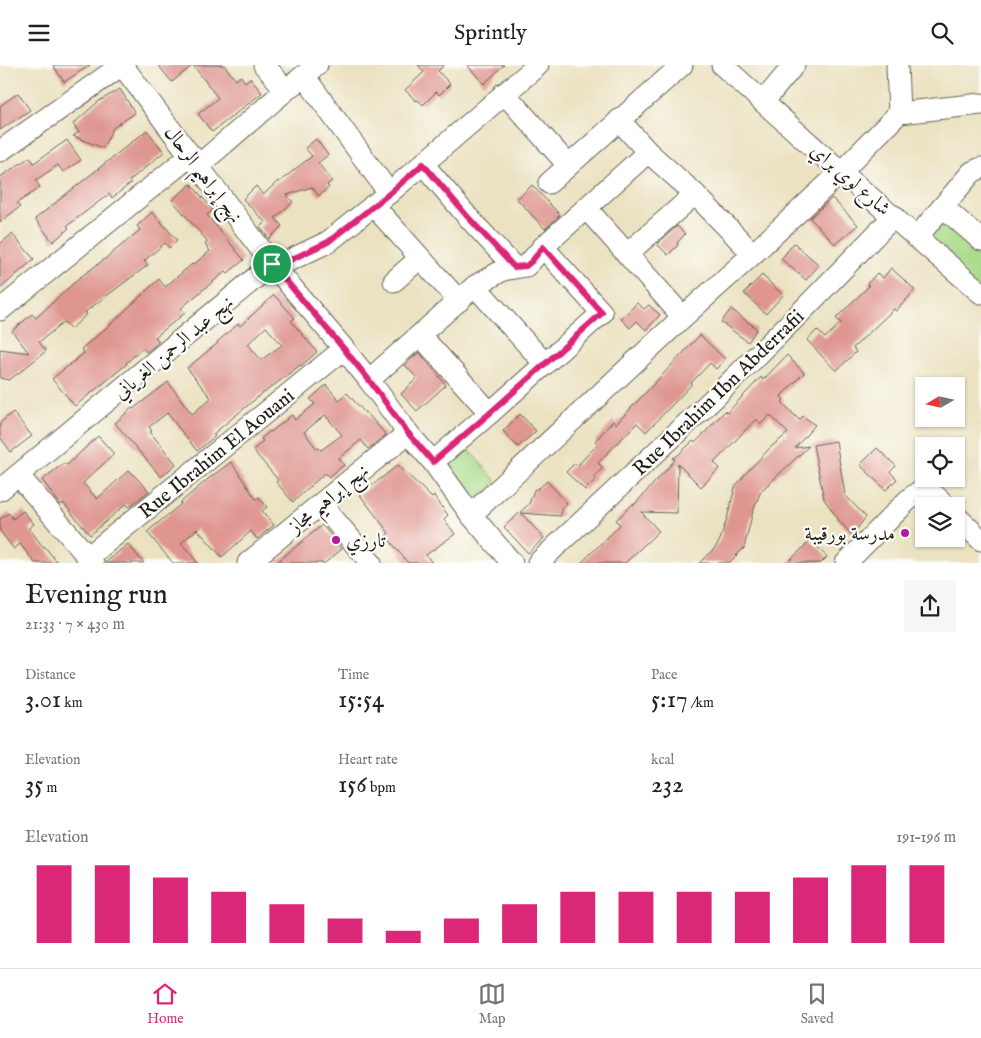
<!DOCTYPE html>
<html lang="en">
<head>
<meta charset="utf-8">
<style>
	:root { --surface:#fff; --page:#f6f6f6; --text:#202124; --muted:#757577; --line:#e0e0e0; --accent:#db2777 }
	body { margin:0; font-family:"IM FELL English",Amiri,serif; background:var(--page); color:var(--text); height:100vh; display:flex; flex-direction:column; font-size:19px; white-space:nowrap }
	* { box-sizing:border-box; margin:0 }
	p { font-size:16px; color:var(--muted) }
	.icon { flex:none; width:28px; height:28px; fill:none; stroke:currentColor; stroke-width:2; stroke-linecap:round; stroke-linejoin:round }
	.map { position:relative; height:498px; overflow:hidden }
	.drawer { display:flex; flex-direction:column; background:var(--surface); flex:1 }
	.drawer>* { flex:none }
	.needle { width:32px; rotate:261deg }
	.controls { position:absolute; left:915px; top:312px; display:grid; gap:10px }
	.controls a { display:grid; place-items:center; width:50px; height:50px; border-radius:0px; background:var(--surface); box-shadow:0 1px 4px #0004; font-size:25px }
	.pin { position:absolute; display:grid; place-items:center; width:42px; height:42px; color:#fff; margin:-21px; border:2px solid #fff; border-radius:50%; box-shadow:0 1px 5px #0007 }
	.round { display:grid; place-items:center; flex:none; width:52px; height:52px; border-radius:0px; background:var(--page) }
	.head { display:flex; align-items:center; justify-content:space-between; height:85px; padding:0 25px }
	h1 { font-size:28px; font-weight:600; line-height:38px }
	.metrics { display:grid; grid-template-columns:repeat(3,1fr); gap:8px; height:85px; padding:5px 25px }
	.metrics div { display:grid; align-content:center }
	.metrics b { font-size:25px; font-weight:600 }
	.metrics small { font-size:14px; font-weight:400 }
	.metrics p { font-size:14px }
	.chart { height:140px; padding:10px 25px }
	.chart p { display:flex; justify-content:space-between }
	.chart svg { width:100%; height:90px; margin-top:5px; stroke:var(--accent); stroke-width:6 }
	header { display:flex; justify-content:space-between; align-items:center; height:65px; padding:0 25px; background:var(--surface); font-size:22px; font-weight:600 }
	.dock { display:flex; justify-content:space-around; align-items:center; height:70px; border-top:1px solid var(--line); background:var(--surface); font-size:14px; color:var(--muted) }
	.dock a { display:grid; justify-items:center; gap:2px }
	.dock .on { color:var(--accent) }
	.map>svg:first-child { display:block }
</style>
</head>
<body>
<header><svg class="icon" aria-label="menu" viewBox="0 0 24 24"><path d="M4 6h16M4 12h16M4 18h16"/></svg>Sprintly<svg class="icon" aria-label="search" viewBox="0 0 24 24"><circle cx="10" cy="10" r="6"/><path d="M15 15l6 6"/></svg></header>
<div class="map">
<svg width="981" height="498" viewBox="0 0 981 498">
	<rect width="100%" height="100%" fill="#fdfcf7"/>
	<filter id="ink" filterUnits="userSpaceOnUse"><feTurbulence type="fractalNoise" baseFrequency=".02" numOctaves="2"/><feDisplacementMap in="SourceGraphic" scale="10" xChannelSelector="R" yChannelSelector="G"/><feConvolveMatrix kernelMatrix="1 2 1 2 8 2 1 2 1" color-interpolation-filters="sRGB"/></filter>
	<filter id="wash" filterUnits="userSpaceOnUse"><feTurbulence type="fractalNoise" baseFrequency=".0096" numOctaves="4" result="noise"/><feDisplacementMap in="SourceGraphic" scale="20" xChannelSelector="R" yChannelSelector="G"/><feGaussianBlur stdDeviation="1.12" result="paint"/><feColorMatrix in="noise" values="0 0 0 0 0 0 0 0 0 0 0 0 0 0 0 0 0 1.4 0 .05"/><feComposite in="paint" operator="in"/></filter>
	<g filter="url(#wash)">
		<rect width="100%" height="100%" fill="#ebe2c1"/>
		<g fill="#a8da89" stroke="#627b52">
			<path d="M 943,148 L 981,181 L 981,226 L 921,174 Z"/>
			<path d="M 464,379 L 497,417 L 472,440 L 439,402 Z"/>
		</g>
		<g id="blocks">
			<g fill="#df9691" fill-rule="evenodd">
				<path d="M 53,0 L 90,0 L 64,17 Z"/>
				<path d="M 158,0 L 224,0 L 236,15 L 241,11 L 245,17 L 250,13 L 262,28 L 212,67 L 198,49 L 218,33 L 193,0 L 172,17 Z"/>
				<path d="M 418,0 L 444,0 L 438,6 L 450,19 L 439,30 L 436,27 L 423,40 L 418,35 L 416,36 L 405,25 L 424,7 Z"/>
				<path d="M 467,0 L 504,0 L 484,19 Z"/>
				<path d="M 120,24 L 135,48 L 113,63 L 103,83 L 73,71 L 79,67 L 73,59 L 99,36 Z"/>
				<path d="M 18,28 L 30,45 L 0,65 L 0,41 Z"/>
				<path d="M 147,65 L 164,87 L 129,116 L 131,118 L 112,133 L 109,129 L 67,161 L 69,163 L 53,177 L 35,154 Z"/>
				<path d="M 316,74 L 328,90 L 318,98 L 332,116 L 327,120 L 329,122 L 319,131 L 312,122 L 287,130 L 293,137 L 275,153 L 282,161 L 269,174 L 260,162 L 265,157 L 243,134 L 256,121 L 263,130 L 278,116 L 279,117 L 312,91 L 305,83 Z"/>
				<path d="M 67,75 L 81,95 L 63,107 L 58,100 L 36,115 L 40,123 L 17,138 L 20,142 L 0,157 L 0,112 L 30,92 L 34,98 Z"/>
				<path d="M 191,119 L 213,145 L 207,150 L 244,195 L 228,208 L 226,206 L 181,243 L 185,248 L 155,272 L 159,276 L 154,281 L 146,287 L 143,283 L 126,298 L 127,299 L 75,341 L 52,314 L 84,288 L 81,284 L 111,259 L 159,214 L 165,222 L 192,199 L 193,200 L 210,186 L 205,179 L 208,177 L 172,135 Z"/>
				<path d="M 532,120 L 560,150 L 545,164 L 517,134 Z"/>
				<path d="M 832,133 L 858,160 L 835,179 L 810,153 Z"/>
				<path d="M 152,147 L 177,175 L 169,183 L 165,178 L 144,196 L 148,200 L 85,247 L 87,249 L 71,264 L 64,257 L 39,277 L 46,286 L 20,307 L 9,315 L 0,313 L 0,284 L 29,288 L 12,266 L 32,249 L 36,253 L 79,213 L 105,194 L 140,165 L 137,161 Z"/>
				<path d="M 677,161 L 685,169 L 677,178 L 678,180 L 668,190 L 657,179 Z"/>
				<path d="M 12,169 L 34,194 L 0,224 L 0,179 Z"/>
				<path d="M 794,178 L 819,200 L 806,215 L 781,194 Z"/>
				<path d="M 891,203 L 915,225 L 896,246 L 894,244 L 853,283 L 856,287 L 836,306 L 807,275 L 817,265 L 825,273 L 841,258 L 836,253 L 869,221 L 867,219 L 877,208 L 883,213 Z"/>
				<path d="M 762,210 L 783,230 L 766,249 L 744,228 Z"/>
				<path d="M 274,230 L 295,253 L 291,256 L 317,287 L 301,301 L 300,300 L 264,328 L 264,327 L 213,369 L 215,371 L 197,386 L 167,348 L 149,362 L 152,366 L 150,367 L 176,399 L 161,412 L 115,358 L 132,343 L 133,344 L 168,317 L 192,349 L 211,333 L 187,303 L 218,278 L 217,277 L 238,259 L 240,261 ZM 266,262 L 282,280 L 261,295 L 248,279 Z"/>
				<path d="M 637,238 L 644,244 L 649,240 L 660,250 L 646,265 L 637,256 L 630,263 L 621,254 Z"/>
				<path d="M 731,244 L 757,264 L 748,277 L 721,257 Z"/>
				<path d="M 700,270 L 725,294 L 716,304 L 710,298 L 691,318 L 692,319 L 674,338 L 646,367 L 637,358 L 598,398 L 603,403 L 593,412 L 596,414 L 585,425 L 566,407 L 575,398 L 577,401 L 598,379 L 595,376 L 613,356 L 616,359 Z"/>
				<path d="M 419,287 L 434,305 L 446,320 L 417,346 L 401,329 L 417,313 L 405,300 Z"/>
				<path d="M 787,290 L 804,308 L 781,331 L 784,335 L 782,337 L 799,355 L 803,351 L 815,360 L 795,383 L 809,381 L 761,426 L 753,446 L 744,483 L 729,498 L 699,498 L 715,483 L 720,475 L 728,450 L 735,422 L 748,406 L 771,382 L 788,368 L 770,350 L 761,359 L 756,354 L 714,398 L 720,403 L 701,422 L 678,399 L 677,448 L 641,447 L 659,466 L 625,498 L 581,498 L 620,460 L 616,455 L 633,439 L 634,440 L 675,395 L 673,393 L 677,391 L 693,376 L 695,378 L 725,346 L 727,348 L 761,312 L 763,315 Z"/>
				<path d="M 326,320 L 339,335 L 347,328 L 365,348 L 366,347 L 386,370 L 368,384 L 361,375 L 339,393 L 344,400 L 329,412 L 325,408 L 293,437 L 276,417 L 278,415 L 253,385 L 263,376 L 261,374 L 270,366 L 271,367 L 292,350 L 295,355 L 315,339 L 310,334 ZM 325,350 L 342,370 L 321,385 L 319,383 L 317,384 L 304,367 Z"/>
				<path d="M 13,347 L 32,371 L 11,387 L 0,372 L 0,358 Z"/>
				<path d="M 520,349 L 536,366 L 518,382 L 503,366 Z"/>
				<path d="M 98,371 L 114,389 L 83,418 L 97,434 L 129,405 L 149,426 L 129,442 L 126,439 L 90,470 L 63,438 L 61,440 L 42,415 L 64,398 L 67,400 Z"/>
				<path d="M 836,376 L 845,430 L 866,452 L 852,470 L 840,457 L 824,434 L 813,380 Z"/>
				<path d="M 877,383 L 896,401 L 890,407 L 897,414 L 886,425 L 860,400 Z"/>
				<path d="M 231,397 L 256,434 L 259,432 L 267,442 L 262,446 L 274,460 L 257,474 L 251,466 L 222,492 L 197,464 L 181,478 L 198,498 L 173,498 L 147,467 L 181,439 L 180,438 L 208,414 Z"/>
				<path d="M 398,400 L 432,433 L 434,431 L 448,450 L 444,454 L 455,469 L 426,490 L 432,498 L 408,498 L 386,471 L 389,468 L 360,430 Z"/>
				<path d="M 547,416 L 567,438 L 561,443 L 561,451 L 521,448 L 544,473 L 528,488 L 504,462 L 529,439 L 534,425 L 539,423 Z"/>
				<path d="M 23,446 L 34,459 L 29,463 L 43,482 L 44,481 L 58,498 L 35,498 L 20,479 L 14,484 L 0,466 L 0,454 L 9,448 L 13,454 Z"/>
				<path d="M 322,460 L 342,484 L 325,498 L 276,498 Z"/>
				<path d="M 811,475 L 827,492 L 821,498 L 787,498 Z"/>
				<path d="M 128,479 L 144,498 L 105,498 Z"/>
			</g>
		</g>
	</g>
	<g filter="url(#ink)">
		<use href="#blocks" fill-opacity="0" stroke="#646156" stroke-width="1"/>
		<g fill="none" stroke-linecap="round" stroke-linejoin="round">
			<g stroke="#646156" stroke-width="23">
				<g id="minor">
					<path d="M 122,0 L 272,199 L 344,284 L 369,315 L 408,368 L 433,397 L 471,450 L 512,498"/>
					<path d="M 264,0 L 286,25"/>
					<path d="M 722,0 L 841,107 L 981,228"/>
					<path d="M 897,0 L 899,48"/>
					<path d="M 304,11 L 389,128"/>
					<path d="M 504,28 L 568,100"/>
					<path d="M 763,37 L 794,0"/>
					<path d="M 619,55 L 648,87 L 695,129 L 753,189"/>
					<path d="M 0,86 L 122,0"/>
					<path d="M 423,99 L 467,151 L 514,202"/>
					<path d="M 198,101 L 286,25 L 317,0"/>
					<path d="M 549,118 L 682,0"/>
					<path d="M 373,140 L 459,236"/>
					<path d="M 943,142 L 981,175"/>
					<path d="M 586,143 L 683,252"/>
					<path d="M 917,172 L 972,107 L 981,103"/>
					<path d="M 627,189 L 695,129"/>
					<path d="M 394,216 L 420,193"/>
					<path d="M 475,221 L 545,299"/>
					<path d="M 0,245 L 191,90"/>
					<path d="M 420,270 L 490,348"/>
					<path d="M 369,315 L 475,221 L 503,205 L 526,201 L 531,196 L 543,182 L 648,87"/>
					<path d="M 433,397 L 490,348 L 602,248 L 543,182"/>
					<path d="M 19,411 L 93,498"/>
					<path d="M 0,425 L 272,199 L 286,197 L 328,177 L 389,128 L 538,0"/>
					<path d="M 321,439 L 371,498"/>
					<path d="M 471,450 L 683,252 L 753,189 L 841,107 L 899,48 L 981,39"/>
					<path d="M 956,451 L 981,475"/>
					<path d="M 88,492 L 344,284"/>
					<path d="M 248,498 L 408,368"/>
					<path d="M 538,498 L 714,333 L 804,244 L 894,151"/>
					<path d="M 846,498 L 908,435 L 920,426 C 932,426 938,433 946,441"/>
				</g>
			</g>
			<use href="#minor" stroke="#fff" stroke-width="21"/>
		</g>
	</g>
	<g fill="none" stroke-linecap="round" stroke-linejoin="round" filter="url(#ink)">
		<g stroke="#fff" stroke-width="10">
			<path id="route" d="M 423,99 L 467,151 L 514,202 L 526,201 L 532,196 L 543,182 L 602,248 L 490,348 L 433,397 L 408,368 L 369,315 L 344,284 L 272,199 L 286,197 L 328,177 L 390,128 Z"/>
		</g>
		<use href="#route" stroke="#db2777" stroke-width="6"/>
	</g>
	<g fill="#b5179e" stroke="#fdfcf7" stroke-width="2">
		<circle cx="905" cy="468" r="5"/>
		<circle cx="336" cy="475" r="5"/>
	</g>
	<g text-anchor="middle" stroke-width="4.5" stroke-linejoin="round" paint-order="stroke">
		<g font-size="20" fill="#1c1c1c" stroke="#fdfcf7">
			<text transform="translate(204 109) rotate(53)" y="7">نهج إبراهيم الرحال</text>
			<text transform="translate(851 114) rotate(41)" y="7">شارع لوي براي</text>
			<text transform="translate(173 282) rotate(-40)" y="7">نهج عبد الرحمن الغرياني</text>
			<text transform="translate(718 327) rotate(-44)" y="7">Rue Ibrahim Ibn Abderrafii</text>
			<text transform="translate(216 388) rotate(-39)" y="7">Rue Ibrahim El Aouani</text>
			<text transform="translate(328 433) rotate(-39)" y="7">نهج إبراهيم مجاز</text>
		</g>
		<g font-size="20" fill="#1c1c1c" stroke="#fdfcf7" text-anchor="end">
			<text x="895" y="475">مدرسة بورقيبة</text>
			<text x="346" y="482" text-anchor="start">تارزي</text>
		</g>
	</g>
</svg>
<div class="controls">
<a><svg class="needle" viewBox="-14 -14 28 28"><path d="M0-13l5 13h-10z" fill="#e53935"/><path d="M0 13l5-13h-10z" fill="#757577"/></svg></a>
<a><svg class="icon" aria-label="locate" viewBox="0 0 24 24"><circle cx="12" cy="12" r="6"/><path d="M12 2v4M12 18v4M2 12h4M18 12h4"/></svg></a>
<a><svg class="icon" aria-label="layers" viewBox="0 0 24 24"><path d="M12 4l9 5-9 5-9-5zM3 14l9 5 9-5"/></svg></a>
</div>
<div class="pin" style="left:272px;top:199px;background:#1e9e55"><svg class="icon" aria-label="arrive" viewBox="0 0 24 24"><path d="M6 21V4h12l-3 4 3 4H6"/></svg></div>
</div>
<section class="drawer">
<div class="head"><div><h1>Evening run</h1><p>21:33 · 7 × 430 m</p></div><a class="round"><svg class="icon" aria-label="share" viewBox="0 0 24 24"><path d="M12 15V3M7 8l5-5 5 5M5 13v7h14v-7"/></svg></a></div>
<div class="metrics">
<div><p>Distance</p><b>3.01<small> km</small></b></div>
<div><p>Time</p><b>15:54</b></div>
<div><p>Pace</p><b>5:17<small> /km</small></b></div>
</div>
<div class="metrics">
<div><p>Elevation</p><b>35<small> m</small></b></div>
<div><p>Heart rate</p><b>156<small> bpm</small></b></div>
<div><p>kcal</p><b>232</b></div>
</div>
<div class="chart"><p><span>Elevation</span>191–196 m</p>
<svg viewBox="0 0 160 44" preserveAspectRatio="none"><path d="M5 44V6M15 44V6M25 44V12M35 44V19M45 44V25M55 44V32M65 44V38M75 44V32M85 44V25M95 44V19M105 44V19M115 44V19M125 44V19M135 44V12M145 44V6M155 44V6"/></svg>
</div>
</section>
<nav class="dock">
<a class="on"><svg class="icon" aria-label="home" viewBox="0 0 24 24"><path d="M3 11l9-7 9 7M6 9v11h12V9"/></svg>Home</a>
<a><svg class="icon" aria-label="map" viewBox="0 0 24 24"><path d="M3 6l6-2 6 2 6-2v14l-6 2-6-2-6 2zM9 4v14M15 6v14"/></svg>Map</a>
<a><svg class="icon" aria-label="saved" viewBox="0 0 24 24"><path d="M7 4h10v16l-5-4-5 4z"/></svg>Saved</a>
</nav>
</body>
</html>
